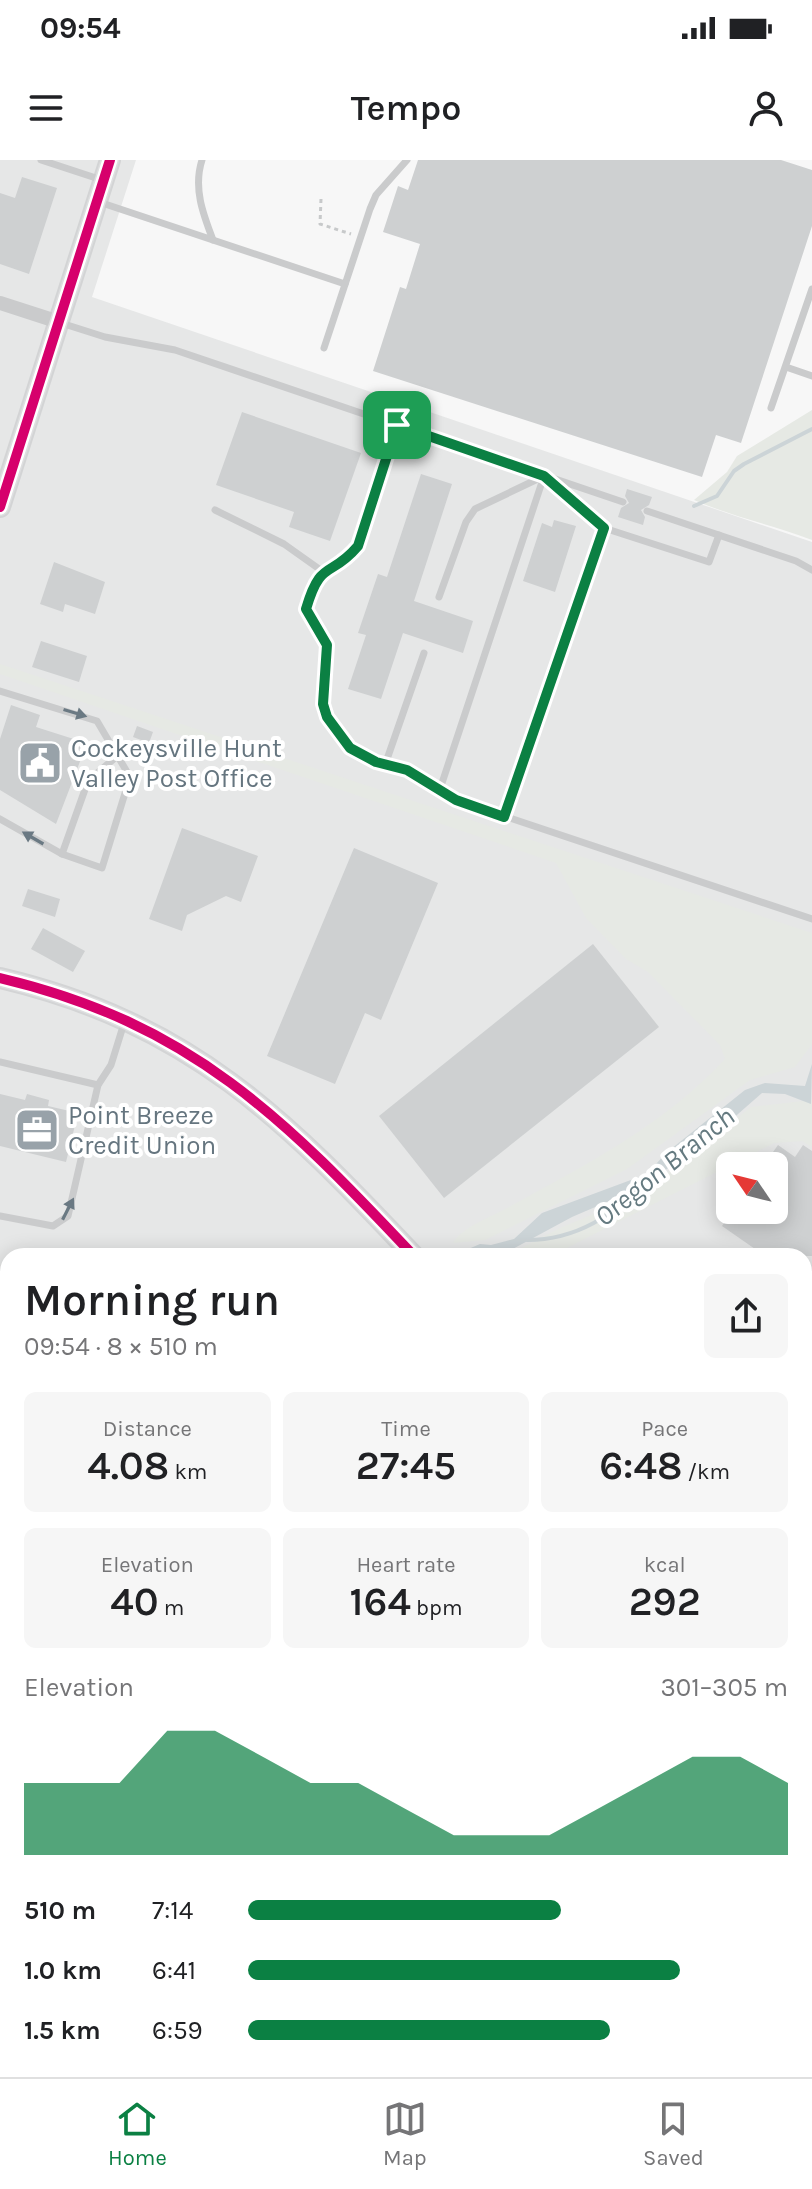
<!DOCTYPE html>
<html lang="en">
<head>
<meta charset="utf-8">
<style>
	:root { --surface:#fff; --page:#f6f6f6; --text:#202124; --muted:#757577; --line:#e0e0e0; --accent:#0b8043 }
	body { margin:0; font-family:Karla,sans-serif; background:var(--page); color:var(--text); height:100vh; display:flex; flex-direction:column; font-size:30px; white-space:nowrap }
	* { box-sizing:border-box; margin:0 }
	p { font-size:26px; color:var(--muted) }
	.icon { flex:none; width:44px; height:44px; fill:none; stroke:currentColor; stroke-width:2; stroke-linecap:round; stroke-linejoin:round }
	.map { position:relative; flex:1; overflow:hidden }
	.panel { position:absolute; left:0px; top:1088px; width:812px; height:830px; display:flex; flex-direction:column; background:var(--surface); border-radius:24px 24px 0 0; box-shadow:0 4px 20px #0003 }
	.panel>* { flex:none }
	.needle { width:52px; rotate:305deg }
	.controls { position:absolute; left:716px; top:992px; display:grid; gap:16px }
	.controls a { display:grid; place-items:center; width:72px; height:72px; border-radius:12px; background:var(--surface); box-shadow:0 4px 20px #0003; font-size:40px }
	.pin { position:absolute; display:grid; place-items:center; width:68px; height:68px; color:#fff; margin:-34px; border-radius:16px; box-shadow:0 4px 12px #0006 }
	.round { display:grid; place-items:center; flex:none; width:84px; height:84px; border-radius:12px; background:var(--page) }
	.overview { display:flex; align-items:center; justify-content:space-between; height:136px; padding:0 24px }
	h1 { font-size:44px; font-weight:600; line-height:60px }
	.metrics { display:grid; grid-template-columns:repeat(3,1fr); gap:12px; height:136px; padding:8px 24px }
	.metrics div { display:grid; align-content:center; border-radius:12px; background:var(--page); text-align:center }
	.metrics b { font-size:40px; font-weight:600 }
	.metrics small { font-size:22px; font-weight:400 }
	.metrics p { font-size:22px }
	.chart { height:224px; padding:16px 24px }
	.chart p { display:flex; justify-content:space-between }
	.chart svg { width:100%; height:144px; margin-top:8px; fill:var(--accent); opacity:.7 }
	ul { padding:0 24px; list-style:none; font-size:26px }
	li { display:grid; grid-template-columns:128px 96px 1fr; align-items:center; height:60px }
	li i { height:20px; border-radius:10px; background:var(--accent) }
	.status { display:flex; justify-content:space-between; align-items:center; height:56px; padding:0 40px; background:var(--surface); direction:ltr }
	.status svg { height:22px; fill:currentColor }
	header { display:flex; justify-content:space-between; align-items:center; height:104px; padding:0 24px; background:var(--surface); font-size:36px; font-weight:600 }
	.menu { display:flex; justify-content:space-around; align-items:center; height:112px; border-top:2px solid var(--line); background:var(--surface); font-size:22px; color:var(--muted) }
	.menu a { display:grid; justify-items:center; gap:4px }
	.menu .active { color:var(--accent) }
	.map>svg:first-child { display:block }
</style>
</head>
<body>
<div class="status"><b>09:54</b><svg viewBox="0 0 49 12"><path d="M0 12V9h3v3zM5 12V6h3v6zM10 12V3h3v9zM15 12V0h3v12zM26 1h20v11H26zM47 4h2v5h-2z"/></svg></div>
<header><svg class="icon" aria-label="menu" viewBox="0 0 24 24"><path d="M4 6h16M4 12h16M4 18h16"/></svg>Tempo<svg class="icon" aria-label="person" viewBox="0 0 24 24"><circle cx="12" cy="8" r="4"/><path d="M4 21q1-7 8-7t8 7"/></svg></header>
<div class="map">
<svg width="812" height="1917" viewBox="0 0 812 1917">
	<rect width="100%" height="100%" fill="#f7f7f7"/>
	<path fill="#e6e7e7" fill-rule="evenodd" d="M 0,0 L 136,0 L 92,137 L 812,382 L 812,1917 L 0,1917 ZM 730,1006 L 774,1006 L 774,1050 L 730,1050 ZM 8,1096 L 804,1096 L 804,1910 L 8,1910 Z"/>
	<g fill="#e6e9e4">
		<path d="M 812,250 L 812,380 C 773,365 733,357 694,340 L 727,312 L 737,296 Z"/>
		<path d="M 0,504 L 812,773 L 812,884 L 795,907 L 750,920 L 627,1009 L 485,1080 L 453,1083 C 462,1067 493,1056 509,1047 C 587,1004 664,965 725,899 L 720,885 L 648,812 L 626,799 L 586,758 L 556,703 L 0,514 Z"/>
		<path d="M 812,940 L 812,987 L 802,981 L 774,983 L 551,1096 L 506,1096 L 558,1069 L 640,1034 L 751,947 Z"/>
	</g>
	<path fill="#ccd4d7" d="M 812,904 L 811,944 L 785,934 L 762,933 L 722,968 L 644,1026 L 572,1057 L 509,1091 L 452,1096 L 480,1084 L 491,1085 L 514,1079 L 542,1053 L 647,1014 L 666,993 L 745,930 L 765,923 L 805,926 Z"/>
	<g fill="none" stroke-linecap="round" stroke-linejoin="round">
		<g stroke="#ccd4d7" stroke-width="4">
			<path d="M 694,346 L 717,336 L 734,311 L 744,304 L 812,269"/>
			<path d="M 527,1080 C 579,1080 612,1054 649,1022"/>
		</g>
	</g>
	<g fill="#ced0d1">
		<path d="M 418,0 L 781,0 L 812,10 L 812,66 L 741,283 L 716,275 L 702,317 L 373,211 L 400,127 L 406,129 L 420,84 L 383,72 L 398,26 L 408,30 Z"/>
		<path d="M 22,17 L 57,28 L 29,114 L 0,104 L 0,33 L 15,38 Z"/>
		<path d="M 242,252 L 361,293 L 330,381 L 289,367 L 294,352 L 216,325 Z"/>
		<path d="M 421,314 L 452,324 L 414,441 L 473,461 L 463,493 L 403,473 L 381,539 L 348,529 L 366,475 L 358,473 L 378,414 L 387,417 Z"/>
		<path d="M 627,329 L 652,337 L 649,345 L 641,350 L 645,357 L 643,365 L 618,357 L 621,348 L 629,343 L 625,336 Z"/>
		<path d="M 554,360 L 576,366 L 555,432 L 523,421 L 542,363 L 552,367 Z"/>
		<path d="M 54,402 L 105,422 L 95,454 L 65,444 L 63,452 L 40,444 Z"/>
		<path d="M 41,481 L 87,496 L 79,522 L 32,507 Z"/>
		<path d="M 11,545 L 40,555 L 36,567 L 83,582 L 80,590 L 84,591 L 56,664 L 0,630 L 0,579 Z"/>
		<path d="M 137,566 L 153,572 L 149,583 L 133,577 Z"/>
		<path d="M 182,668 L 258,696 L 241,742 L 226,736 L 187,755 L 182,771 L 149,759 Z"/>
		<path d="M 354,688 L 438,723 L 381,860 L 365,853 L 335,924 L 267,896 Z"/>
		<path d="M 28,729 L 60,739 L 55,757 L 22,746 Z"/>
		<path d="M 43,768 L 85,791 L 73,812 L 31,789 Z"/>
		<path d="M 593,784 L 659,867 L 444,1038 L 379,956 Z"/>
		<path d="M 0,934 L 25,940 L 27,934 L 49,940 L 48,946 L 78,953 L 66,1002 L 0,986 Z"/>
		<path d="M 778,985 L 795,997 L 803,985 L 812,991 L 812,1096 L 765,1096 L 722,1066 L 733,1050 L 774,1050 L 774,1006 L 763,1006 Z"/>
	</g>
	<g fill="none" stroke-linecap="round" stroke-linejoin="round">
		<g stroke="#d3d4d5" stroke-width="22">
			<g id="secondary">
				<path d="M 0,347 L 110,0"/>
				<path d="M 0,818 C 191,863 285,959 414,1096"/>
				<path d="M 804,1492 L 812,1498"/>
			</g>
		</g>
		<g stroke="#c7c9ca" stroke-width="3" stroke-dasharray="4 4" stroke-linecap="butt">
			<path d="M 321,39 L 320,64 L 351,74"/>
			<path d="M 0,1764 L 8,1774"/>
			<path d="M 132,1910 L 138,1917"/>
		</g>
		<g stroke="#cacbcc" stroke-width="7">
			<path d="M 41,0 L 102,20"/>
			<path d="M 202,0 C 193,28 203,54 213,80"/>
			<path d="M 99,42 L 345,124"/>
			<path d="M 61,163 L 105,177 L 175,190 L 623,342"/>
			<path d="M 324,188 L 370,49 L 376,35 L 407,0"/>
			<path d="M 786,207 L 812,216"/>
			<path d="M 771,248 L 812,129"/>
			<path d="M 397,265 L 358,386 C 330,419 321,398 306,449 L 327,485 L 323,544 L 337,574 L 350,588 L 376,602 L 407,610 L 456,640 L 812,759"/>
			<path d="M 549,320 L 604,368 L 709,402 L 719,375"/>
			<path d="M 215,350 L 284,384 L 322,411"/>
			<path d="M 647,351 L 796,401 L 812,410"/>
			<path d="M 439,437 L 466,362 L 475,349 L 544,316"/>
			<path d="M 0,531 L 97,561 L 130,617 L 102,708 L 62,694 L 0,659"/>
			<path d="M 385,605 L 424,493"/>
			<path d="M 439,632 L 544,316"/>
			<path d="M 504,657 L 604,368"/>
			<path d="M 62,694 L 88,621 L 116,597"/>
			<path d="M 0,902 L 98,925"/>
			<path d="M 0,1056 L 53,1066 L 68,1056 L 98,925 L 111,905 L 125,860"/>
			<path d="M 0,1356 L 8,1352"/>
			<path d="M 804,1547 L 812,1539"/>
			<path d="M 804,1854 L 812,1862"/>
			<path d="M 193,1910 L 200,1917"/>
		</g>
		<g stroke="#cacbcc" stroke-width="14">
			<path d="M 0,143 L 59,162"/>
			<path d="M 0,1809 L 8,1819"/>
			<path d="M 79,1910 L 84,1917"/>
		</g>
		<use href="#secondary" stroke="#dedfe0" stroke-width="18"/>
		<g stroke="#c0c1c3" stroke-width="2">
			<path d="M 0,1781 L 8,1790"/>
			<path d="M 101,1910 L 106,1917"/>
		</g>
		<g stroke="#fff" stroke-width="15">
			<g id="cycleway">
				<path d="M 0,347 L 110,0"/>
				<path d="M 0,818 C 191,863 285,959 414,1096"/>
			</g>
		</g>
		<use href="#cycleway" stroke="#d6006c" stroke-width="10"/>
	</g>
	<defs><path id="oneway-solid" d="M-6-.8H1V-3.2L6.5 0L1 3.2V.8H-6Z" transform="scale(2)"/></defs>
	<g fill="#6a7983">
		<use href="#oneway-solid" transform="translate(75 553) rotate(17)"/>
		<use href="#oneway-solid" transform="translate(33 678) rotate(-150)"/>
		<use href="#oneway-solid" transform="translate(68 1049) rotate(-63)"/>
	</g>
	<g fill="none" stroke-linecap="round" stroke-linejoin="round">
		<g stroke="#fff" stroke-width="16">
			<path id="route" d="M 397,265 L 544,316 L 604,368 L 504,657 L 456,640 L 407,610 L 376,602 L 350,588 L 327,557 L 323,544 L 327,485 L 306,449 C 321,398 330,419 358,386 Z"/>
		</g>
		<use href="#route" stroke="#0b8043" stroke-width="10"/>
	</g>
	<defs>
		<g id="civic-square" transform="scale(2.3)"><rect x="-9" y="-9" width="18" height="18" rx="4" fill="#98a2a9" stroke="#fff"/><path d="M-.6-6.5H3V-4.5H.6V-3L4-1V1h2V6H-6V1h2V-1L-.6-3ZM-1.2 2.5V6h2.4V2.5Z" fill="#fff"/></g>
		<g id="office-square" transform="scale(2.3)"><rect x="-9" y="-9" width="18" height="18" rx="4" fill="#98a2a9" stroke="#fff"/><path d="M-6-3h4V-5.5h4V-3h4V5H-6ZM-1-4.5V-3h2v-1.5ZM-6 0V1H6V0Z" fill="#fff"/></g>
	</defs>
	<g fill-rule="evenodd">
		<use href="#civic-square" x="40" y="603"/>
		<use href="#office-square" x="37" y="970"/>
	</g>
	<g text-anchor="middle" stroke-width="8" stroke-linejoin="round" paint-order="stroke">
		<g font-size="26" fill="#65757f" stroke="#fff" text-anchor="start">
			<text x="71" y="597">Cockeysville Hunt<tspan x="71" dy="30">Valley Post Office</tspan></text>
			<text x="68" y="964">Point Breeze<tspan x="68" dy="30">Credit Union</tspan></text>
		</g>
		<g font-size="28" font-style="italic" fill="#657a80" stroke="#fff">
			<text transform="translate(664 1006) rotate(-39)" y="10">Oregon Branch</text>
		</g>
	</g>
</svg>
<div class="controls">
<a><svg class="needle" viewBox="-14 -14 28 28"><path d="M0-13l5 13h-10z" fill="#e53935"/><path d="M0 13l5-13h-10z" fill="#757577"/></svg></a>
</div>
<div class="pin" style="left:397px;top:265px;background:#1e9e55"><svg class="icon" aria-label="arrive" viewBox="0 0 24 24"><path d="M6 21V4h12l-3 4 3 4H6"/></svg></div>
<section class="panel">
<div class="overview"><div><h1>Morning run</h1><p>09:54 · 8 × 510 m</p></div><a class="round"><svg class="icon" aria-label="share" viewBox="0 0 24 24"><path d="M12 15V3M7 8l5-5 5 5M5 13v7h14v-7"/></svg></a></div>
<div class="metrics">
<div><p>Distance</p><b>4.08<small> km</small></b></div>
<div><p>Time</p><b>27:45</b></div>
<div><p>Pace</p><b>6:48<small> /km</small></b></div>
</div>
<div class="metrics">
<div><p>Elevation</p><b>40<small> m</small></b></div>
<div><p>Heart rate</p><b>164<small> bpm</small></b></div>
<div><p>kcal</p><b>292</b></div>
</div>
<div class="chart"><p><span>Elevation</span>301–305 m</p>
<svg viewBox="0 0 160 44" preserveAspectRatio="none"><path d="M0 44V22L10 22L20 22L30 6L40 6L50 14L60 22L70 22L80 30L90 38L100 38L110 38L120 30L130 22L140 14L150 14L160 22V44z"/></svg>
</div>
<ul>
<li><b>510 m</b>7:14<i style="width:58%"></i></li>
<li><b>1.0 km</b>6:41<i style="width:80%"></i></li>
<li><b>1.5 km</b>6:59<i style="width:67%"></i></li>
</ul>
</section>
</div>
<nav class="menu">
<a class="active"><svg class="icon" aria-label="home" viewBox="0 0 24 24"><path d="M3 11l9-7 9 7M6 9v11h12V9"/></svg>Home</a>
<a><svg class="icon" aria-label="map" viewBox="0 0 24 24"><path d="M3 6l6-2 6 2 6-2v14l-6 2-6-2-6 2zM9 4v14M15 6v14"/></svg>Map</a>
<a><svg class="icon" aria-label="saved" viewBox="0 0 24 24"><path d="M7 4h10v16l-5-4-5 4z"/></svg>Saved</a>
</nav>
</body>
</html>
